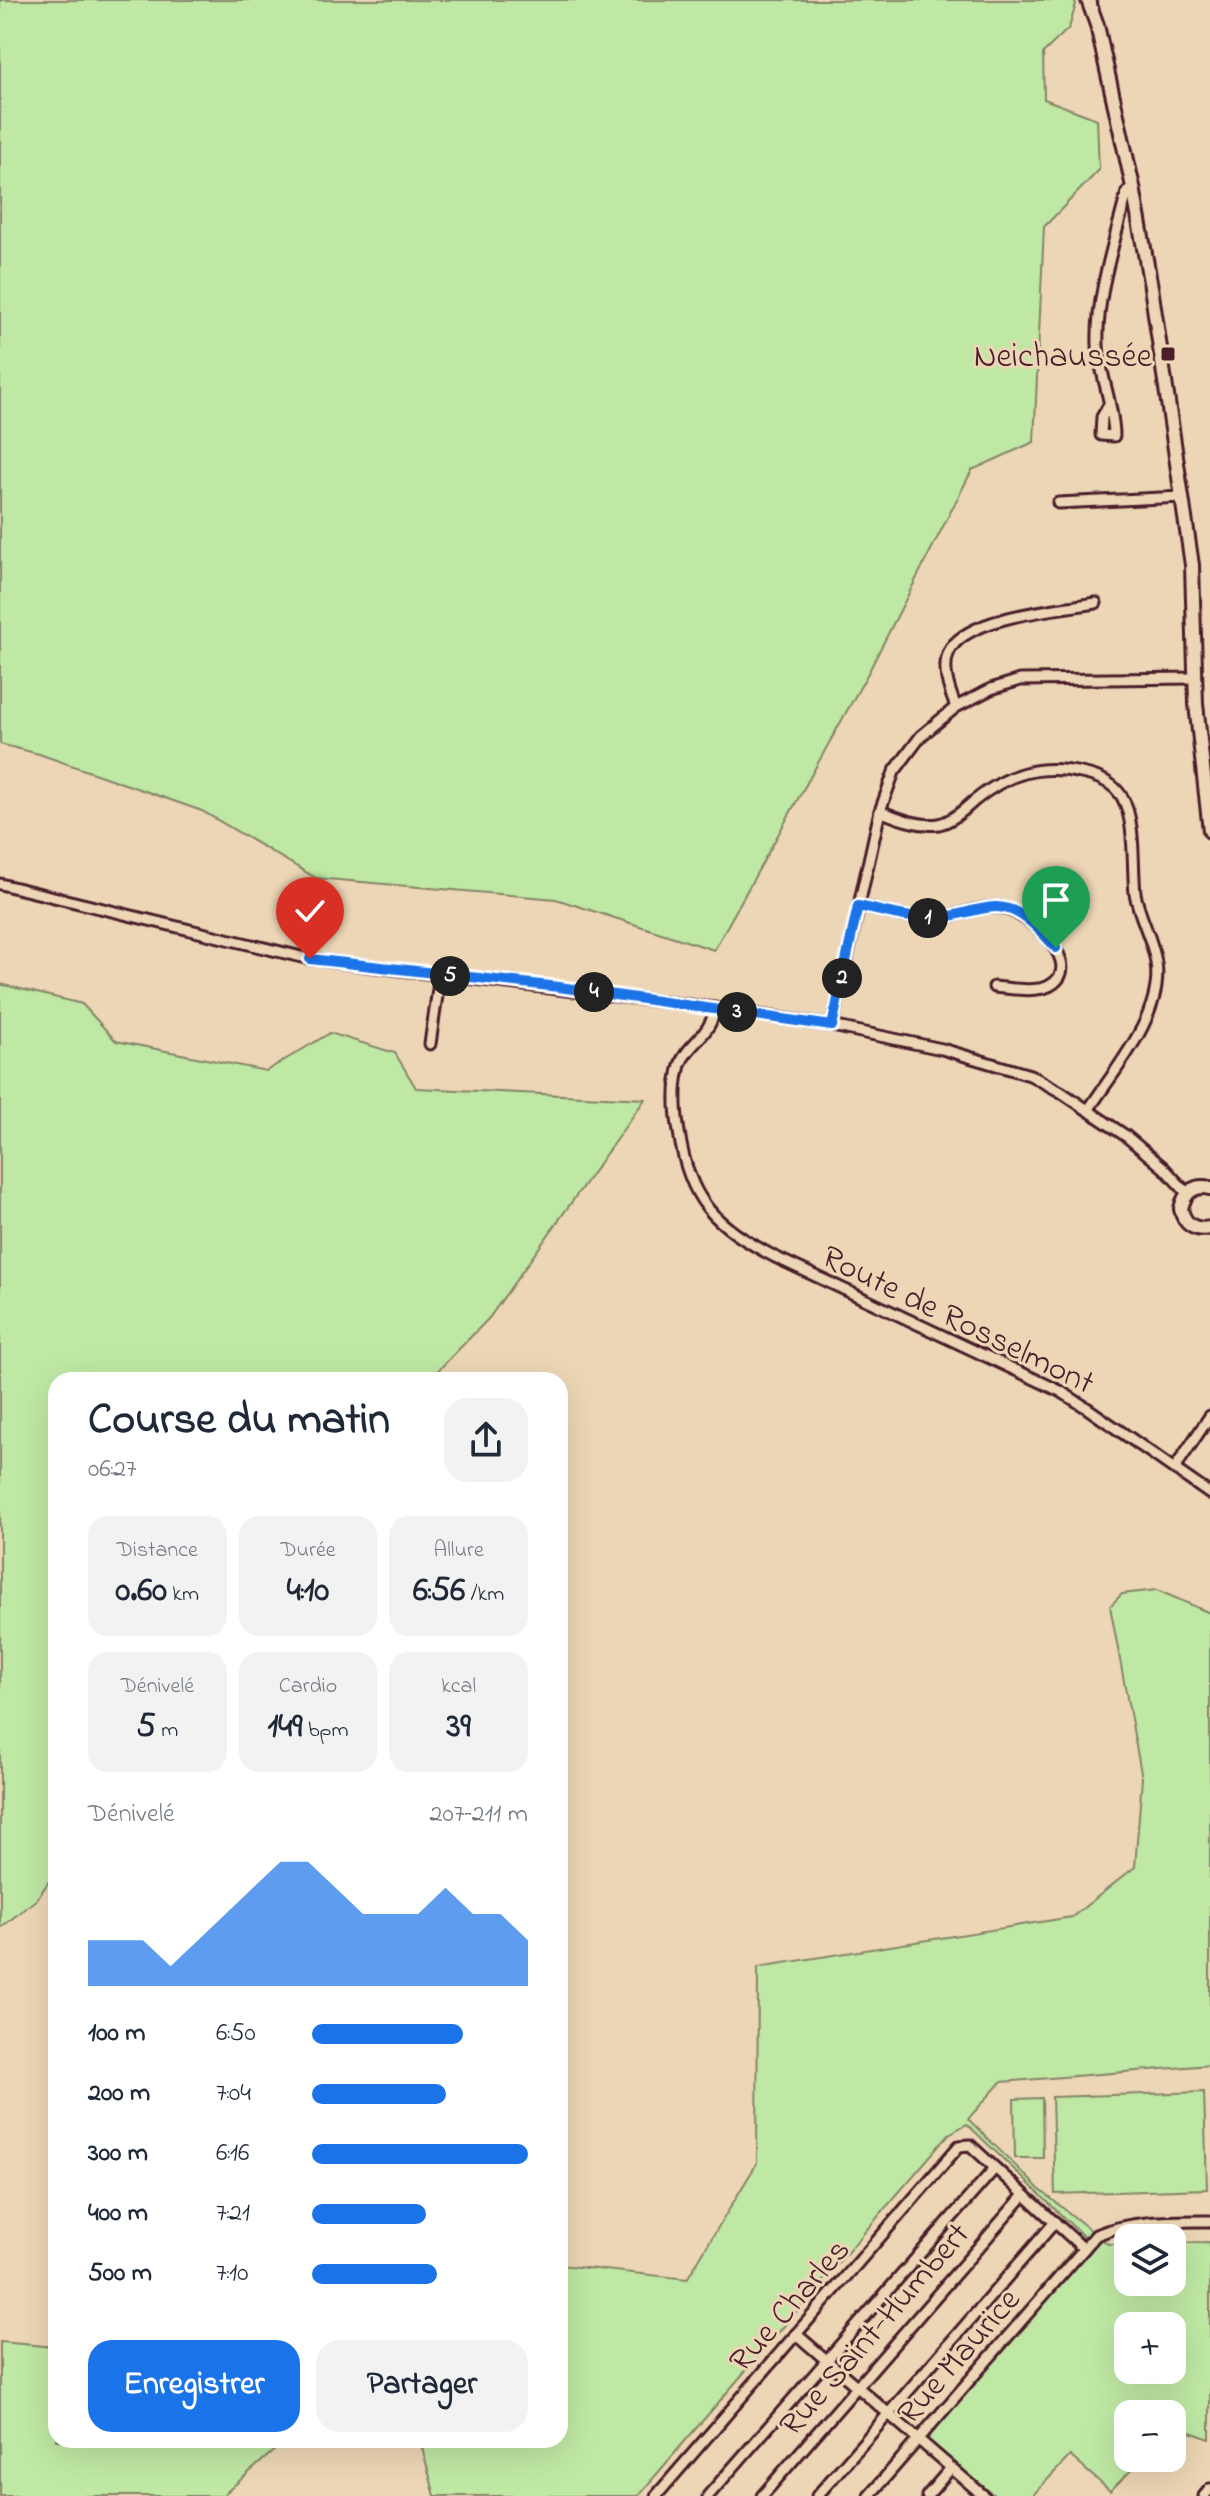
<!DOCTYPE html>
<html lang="fr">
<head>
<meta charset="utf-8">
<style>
	:root { --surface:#fff; --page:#f2f2f3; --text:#1f2937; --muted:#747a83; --accent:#1a73e8 }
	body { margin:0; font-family:"Indie Flower",sans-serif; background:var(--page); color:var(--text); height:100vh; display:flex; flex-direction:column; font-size:30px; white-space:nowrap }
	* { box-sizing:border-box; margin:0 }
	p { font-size:26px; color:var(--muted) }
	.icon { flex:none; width:44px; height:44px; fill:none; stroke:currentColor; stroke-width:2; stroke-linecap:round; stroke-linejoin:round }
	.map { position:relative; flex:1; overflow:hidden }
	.side { position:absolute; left:48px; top:1372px; width:520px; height:1076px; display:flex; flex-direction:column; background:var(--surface); border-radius:24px; box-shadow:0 8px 32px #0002 }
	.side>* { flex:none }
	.tools { position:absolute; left:1114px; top:2224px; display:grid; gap:16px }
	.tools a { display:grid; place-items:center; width:72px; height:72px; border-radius:16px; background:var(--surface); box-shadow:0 8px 32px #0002; font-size:40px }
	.pin { position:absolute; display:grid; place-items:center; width:68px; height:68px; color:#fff; margin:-82px -34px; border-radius:50% 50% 50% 0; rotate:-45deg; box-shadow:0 0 8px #0007 }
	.pin .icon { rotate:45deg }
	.km { position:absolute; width:40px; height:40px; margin:-20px; border-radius:50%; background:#222; color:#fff; font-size:22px; line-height:40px; text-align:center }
	.round { display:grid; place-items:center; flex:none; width:84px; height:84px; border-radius:24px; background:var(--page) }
	.headline { display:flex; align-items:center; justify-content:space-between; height:136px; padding:0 40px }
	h1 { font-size:44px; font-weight:700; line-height:60px }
	.stats { display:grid; grid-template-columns:repeat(3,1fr); gap:12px; height:136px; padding:8px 40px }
	.stats div { display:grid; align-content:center; border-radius:20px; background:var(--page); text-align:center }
	.stats b { font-size:34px; font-weight:700 }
	.stats small { font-size:22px; font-weight:400 }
	.stats p { font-size:22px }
	.chart { height:224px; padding:16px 40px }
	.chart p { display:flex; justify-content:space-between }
	.chart svg { width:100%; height:144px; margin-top:8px; fill:var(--accent); opacity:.7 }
	.primary-button { display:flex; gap:16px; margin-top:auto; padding:16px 40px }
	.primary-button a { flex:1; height:92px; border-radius:24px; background:var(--accent); color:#fff; font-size:32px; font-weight:700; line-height:92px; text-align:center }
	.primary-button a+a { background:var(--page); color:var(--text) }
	ul { padding:0 40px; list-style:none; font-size:26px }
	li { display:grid; grid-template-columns:128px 96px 1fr; align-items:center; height:60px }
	li i { height:20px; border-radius:10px; background:var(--accent) }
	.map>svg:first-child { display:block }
</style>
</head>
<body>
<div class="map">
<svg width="1210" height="2496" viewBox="0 0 1210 2496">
	<rect width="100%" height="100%" fill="#ecd6b5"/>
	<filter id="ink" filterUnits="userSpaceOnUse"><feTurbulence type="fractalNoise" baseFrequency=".0125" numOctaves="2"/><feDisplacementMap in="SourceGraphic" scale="16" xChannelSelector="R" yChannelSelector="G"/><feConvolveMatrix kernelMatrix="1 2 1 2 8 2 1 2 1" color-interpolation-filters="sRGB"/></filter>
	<g filter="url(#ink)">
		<g fill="#bfe8a4" stroke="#848468" stroke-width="2" fill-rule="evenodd">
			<path d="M 0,0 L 1073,0 L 1076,4 L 1069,28 L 1043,53 L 1044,99 L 1097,119 L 1099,170 L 1044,227 L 1034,442 L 972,470 L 868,673 L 714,950 L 556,899 L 316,878 L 202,811 L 39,754 L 0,744 Z"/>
			<path d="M 0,984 L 82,1004 L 116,1041 L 266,1071 L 330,1033 L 395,1053 L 416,1088 L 645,1099 L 489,1318 L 429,1380 L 56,1380 L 56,1871 L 36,1900 L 0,1928 Z"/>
			<path d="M 1157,1590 L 1210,1613 L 1210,2065 L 1001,2082 L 968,2119 L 1039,2189 L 1108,2244 L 1128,2244 L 1128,2282 L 1172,2282 L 1172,2243 L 1210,2242 L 1210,2439 L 1176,2427 L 1172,2430 L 1172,2414 L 1128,2414 L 1128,2458 L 1144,2458 L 1110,2491 L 1070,2456 L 1032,2496 L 995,2496 L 926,2439 L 1043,2285 L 1084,2237 L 967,2124 L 949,2134 L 638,2496 L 435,2496 L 420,2440 L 560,2440 L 560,2265 L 687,2279 L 757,2163 L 758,1967 L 1072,1917 L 1135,1867 L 1142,1778 L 1110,1606 L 1122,1594 ZM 1128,2326 L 1172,2326 L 1172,2370 L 1128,2370 Z"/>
			<path d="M 1204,2092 L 1207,2189 L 1055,2194 L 1052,2097 Z"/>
			<path d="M 1042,2098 L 1043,2158 L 1015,2158 L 1014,2099 Z"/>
			<path d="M 0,2342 L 56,2347 L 56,2440 L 286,2440 L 222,2496 L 0,2496 Z"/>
		</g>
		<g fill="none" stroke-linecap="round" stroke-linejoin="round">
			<g stroke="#4a1f2b" stroke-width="15">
				<g id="street">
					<path d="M 1109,405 L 1102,417 L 1101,435 L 1114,436 C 1114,406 1100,376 1098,345 C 1096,294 1115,241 1127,192 L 1133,187"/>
					<path d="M 1058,503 L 1182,497"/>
					<path d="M 956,707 C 949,690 940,665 951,648 C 972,616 1060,609 1096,603"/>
					<path d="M 880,811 C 897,818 920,827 939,824 C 952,821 964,810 974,801 C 1007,774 1039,763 1081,773 C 1097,776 1113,782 1122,797 C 1136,821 1132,866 1135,893 C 1139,918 1153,939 1156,963 C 1164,1014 1115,1069 1089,1109"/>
					<path d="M 0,884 L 310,959 L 706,1007 L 832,1026 L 942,1049 L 1030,1075 L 1061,1092 L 1126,1136 L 1164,1168 L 1187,1193"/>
					<path d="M 858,906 C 884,911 911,920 937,918 C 960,917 987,901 1009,910 C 1031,917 1087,966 1049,986 C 1034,993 1009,988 994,987"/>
					<path d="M 715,1008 C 711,1036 686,1045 680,1065 C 674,1087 675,1109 679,1132 C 689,1202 715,1225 775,1257 L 1060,1391 L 1087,1408 L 1210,1494"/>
					<path d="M 832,1026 L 880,811 L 894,772 L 921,736 L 956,707 L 991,689 L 1020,680 L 1195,678"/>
					<path d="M 430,1044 L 440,975"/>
					<path d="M 1175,1468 L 1210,1416"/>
					<path d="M 796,2334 L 984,2496"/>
					<path d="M 656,2496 L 959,2146 L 970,2145 L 1084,2249"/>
					<path d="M 708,2496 L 995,2168"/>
					<path d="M 762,2496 L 1024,2195"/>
					<path d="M 817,2496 L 1055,2222"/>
					<path d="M 869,2496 L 1096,2235 C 1131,2220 1172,2221 1210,2221"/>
					<path d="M 927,2496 L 951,2468"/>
					<path d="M 1204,2496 L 1210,2489"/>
				</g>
			</g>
			<g stroke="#4a1f2b" stroke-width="18">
				<g id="secondary">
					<path d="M 1088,0 L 1097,25 L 1133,187 L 1151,287 L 1192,565 L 1196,704 L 1210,831"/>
					<path d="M 1210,1188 C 1194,1184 1184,1193 1181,1209 C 1184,1224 1194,1231 1210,1228"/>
				</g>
			</g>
			<use href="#street" stroke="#ecd6b5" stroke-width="9"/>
			<use href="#secondary" stroke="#ecd6b5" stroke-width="12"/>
		</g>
	</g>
	<g fill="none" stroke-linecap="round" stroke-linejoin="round" filter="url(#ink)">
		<g stroke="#fff" stroke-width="16">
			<path id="route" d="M 310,959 L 559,987 L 832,1026 L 858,906 C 883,911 908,919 933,918 C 954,918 974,908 995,907 C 1020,906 1041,931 1056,948"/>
		</g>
		<use href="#route" stroke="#1a73e8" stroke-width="10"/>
	</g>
	<rect fill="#4a1f2b" stroke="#ecd6b5" stroke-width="3" x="1160" y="346" width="16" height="16" rx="4"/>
	<g text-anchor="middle" stroke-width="6" stroke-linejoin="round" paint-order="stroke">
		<g font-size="34" fill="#4a1f2b" stroke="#ecd6b5" text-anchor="end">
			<text x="1152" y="366">Neichaussée</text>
		</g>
		<g font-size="34" fill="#4a1f2b" stroke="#ecd6b5">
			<text transform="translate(959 1318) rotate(26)" y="12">Route de Rosselmont</text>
			<text transform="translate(788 2304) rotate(-49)" y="12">Rue Charles</text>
			<text transform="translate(873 2328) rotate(-49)" y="12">Rue Saint-Humbert</text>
			<text transform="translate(957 2355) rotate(-49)" y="12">Rue Maurice</text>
		</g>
	</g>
</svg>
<div class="tools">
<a><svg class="icon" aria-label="layers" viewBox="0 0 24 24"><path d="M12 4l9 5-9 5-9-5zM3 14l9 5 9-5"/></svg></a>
<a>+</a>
<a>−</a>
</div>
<div class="pin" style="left:1056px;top:948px;background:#1e9e55"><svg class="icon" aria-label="arrive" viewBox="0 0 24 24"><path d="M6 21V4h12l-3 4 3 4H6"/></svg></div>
<div class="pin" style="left:310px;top:959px;background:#d93025"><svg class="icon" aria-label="check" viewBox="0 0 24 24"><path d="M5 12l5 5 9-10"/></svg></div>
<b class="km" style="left:928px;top:918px">1</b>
<b class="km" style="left:842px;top:978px">2</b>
<b class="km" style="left:737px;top:1012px">3</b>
<b class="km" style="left:594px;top:992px">4</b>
<b class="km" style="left:450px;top:976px">5</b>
<section class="side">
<div class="headline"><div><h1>Course du matin</h1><p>06:27</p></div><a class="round"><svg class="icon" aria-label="share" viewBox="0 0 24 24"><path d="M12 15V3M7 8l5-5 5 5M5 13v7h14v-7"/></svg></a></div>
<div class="stats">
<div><p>Distance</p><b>0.60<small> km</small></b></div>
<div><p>Durée</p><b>4:10</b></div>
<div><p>Allure</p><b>6:56<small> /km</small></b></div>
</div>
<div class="stats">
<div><p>Dénivelé</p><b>5<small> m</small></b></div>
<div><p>Cardio</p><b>149<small> bpm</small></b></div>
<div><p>kcal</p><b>39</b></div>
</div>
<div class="chart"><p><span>Dénivelé</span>207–211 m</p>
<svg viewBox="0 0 160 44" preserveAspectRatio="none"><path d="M0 44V30L10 30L20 30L30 38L40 30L50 22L60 14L70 6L80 6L90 14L100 22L110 22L120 22L130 14L140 22L150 22L160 30V44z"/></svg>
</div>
<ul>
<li><b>100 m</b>6:50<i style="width:70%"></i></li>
<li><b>200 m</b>7:04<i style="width:62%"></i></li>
<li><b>300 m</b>6:16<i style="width:100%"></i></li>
<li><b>400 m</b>7:21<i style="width:53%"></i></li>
<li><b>500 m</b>7:10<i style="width:58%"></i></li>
</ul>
<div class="primary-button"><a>Enregistrer</a><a>Partager</a></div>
</section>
</div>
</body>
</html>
